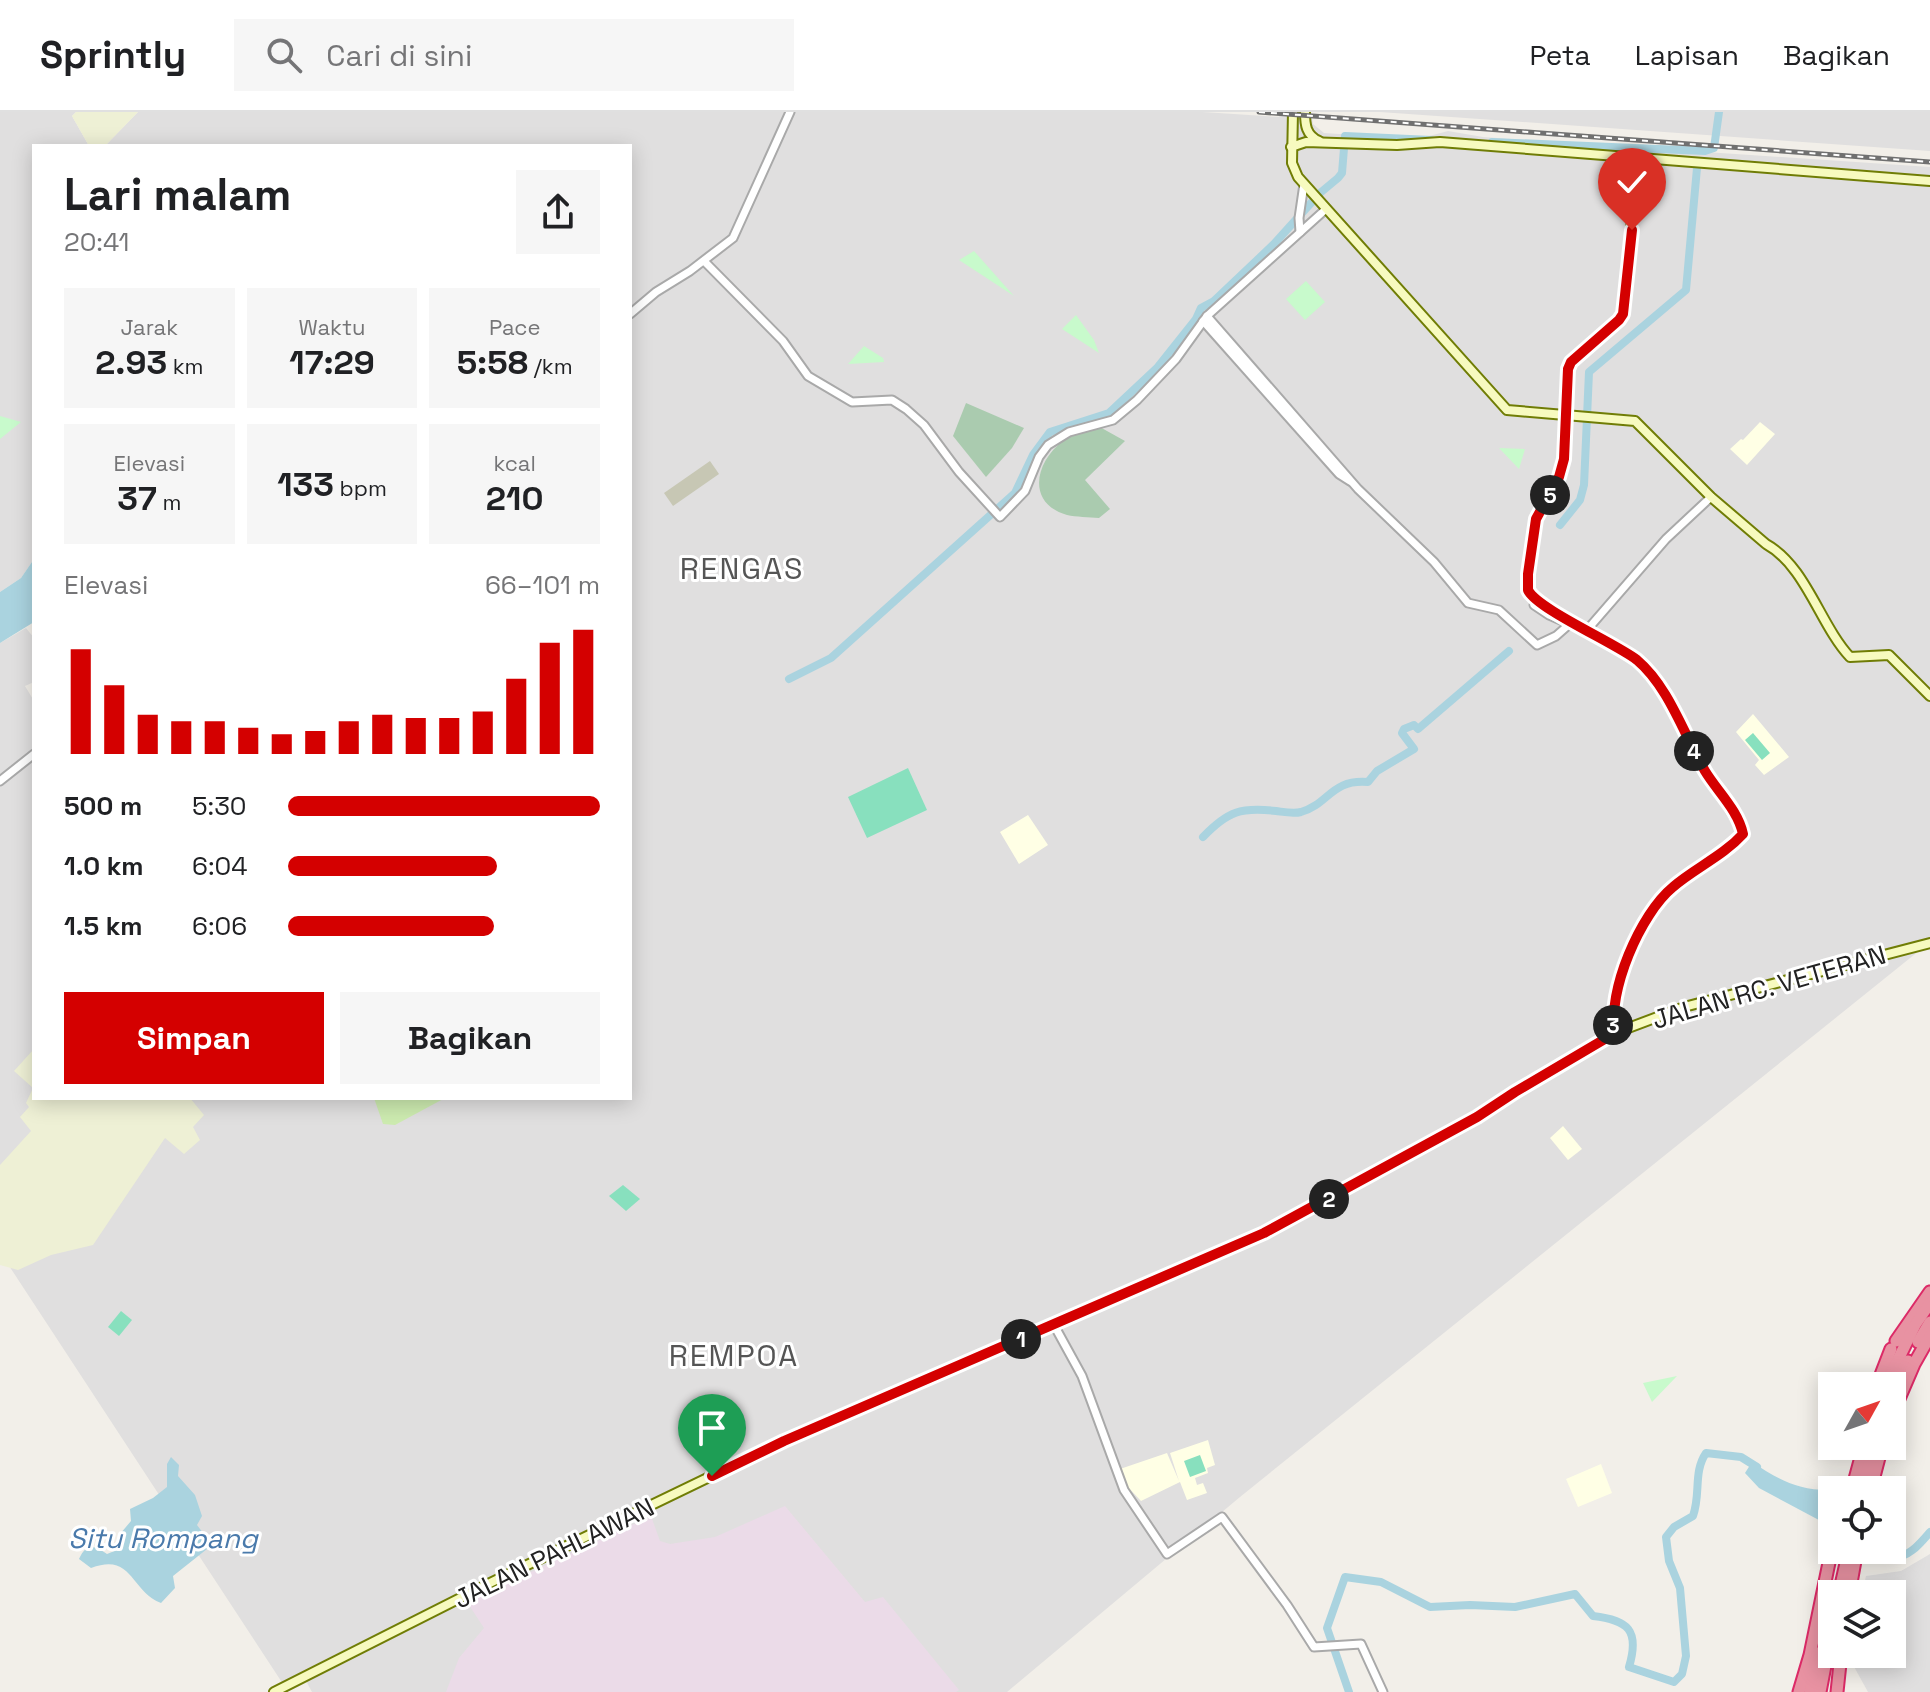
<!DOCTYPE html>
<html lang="id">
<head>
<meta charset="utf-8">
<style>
	:root { --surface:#fff; --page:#f6f6f6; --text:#202124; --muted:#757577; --line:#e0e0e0; --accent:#d40000 }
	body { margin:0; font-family:"Space Grotesk",sans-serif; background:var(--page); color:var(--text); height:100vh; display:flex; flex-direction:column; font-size:30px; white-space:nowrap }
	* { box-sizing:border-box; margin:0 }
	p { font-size:26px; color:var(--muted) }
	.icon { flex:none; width:44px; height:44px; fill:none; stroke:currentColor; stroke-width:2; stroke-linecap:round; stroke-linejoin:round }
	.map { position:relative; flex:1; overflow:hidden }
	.drawer { position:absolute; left:32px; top:32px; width:600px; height:956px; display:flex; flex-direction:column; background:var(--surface); border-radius:0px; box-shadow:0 4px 20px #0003 }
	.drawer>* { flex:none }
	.needle { width:52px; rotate:50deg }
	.controls { position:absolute; left:1818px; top:1260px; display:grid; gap:16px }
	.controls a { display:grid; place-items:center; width:88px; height:88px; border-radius:0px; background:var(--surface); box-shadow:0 4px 20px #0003; font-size:40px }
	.pin { position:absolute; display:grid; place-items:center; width:68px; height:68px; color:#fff; margin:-82px -34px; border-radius:50% 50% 50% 0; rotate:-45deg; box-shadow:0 0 8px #0007 }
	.pin .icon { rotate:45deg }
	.km { position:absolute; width:40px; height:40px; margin:-20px; border-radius:50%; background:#222; color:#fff; font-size:22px; line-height:40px; text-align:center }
	.round { display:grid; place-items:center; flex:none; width:84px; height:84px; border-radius:0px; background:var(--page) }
	.summary { display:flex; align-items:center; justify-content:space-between; height:136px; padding:0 32px }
	h1 { font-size:44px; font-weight:800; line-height:60px }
	.figures { display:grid; grid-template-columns:repeat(3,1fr); gap:12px; height:136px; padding:8px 32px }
	.figures div { display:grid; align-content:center; border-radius:0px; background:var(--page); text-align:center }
	.figures b { font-size:34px; font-weight:800 }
	.figures small { font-size:22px; font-weight:400 }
	.figures p { font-size:22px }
	.chart { height:224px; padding:16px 32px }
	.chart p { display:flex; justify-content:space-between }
	.chart svg { width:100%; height:144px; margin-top:8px; stroke:var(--accent); stroke-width:6 }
	.action { display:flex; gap:16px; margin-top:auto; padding:16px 32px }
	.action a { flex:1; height:92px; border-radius:0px; background:var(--accent); color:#fff; font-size:32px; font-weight:800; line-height:92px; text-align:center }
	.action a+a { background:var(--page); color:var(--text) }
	ul { padding:0 32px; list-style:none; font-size:26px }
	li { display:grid; grid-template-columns:128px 96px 1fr; align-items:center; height:60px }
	li i { height:20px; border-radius:10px; background:var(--accent) }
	header { display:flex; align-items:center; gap:48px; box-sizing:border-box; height:112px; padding:0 40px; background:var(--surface); border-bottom:2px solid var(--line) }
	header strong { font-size:38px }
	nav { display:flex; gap:44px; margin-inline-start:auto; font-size:28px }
	.search { width:560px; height:72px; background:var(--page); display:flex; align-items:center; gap:20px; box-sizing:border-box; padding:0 28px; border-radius:0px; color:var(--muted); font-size:30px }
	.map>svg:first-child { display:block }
</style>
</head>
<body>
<header>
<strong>Sprintly</strong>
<div class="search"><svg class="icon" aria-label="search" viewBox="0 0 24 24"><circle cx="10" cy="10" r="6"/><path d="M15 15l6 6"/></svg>Cari di sini</div>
<nav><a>Peta</a><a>Lapisan</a><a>Bagikan</a></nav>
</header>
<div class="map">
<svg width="1930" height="1580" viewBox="0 0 1930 1580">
	<rect width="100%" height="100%" fill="#f2efe9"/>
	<g fill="#e0dfdf">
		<path d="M 0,0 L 76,0 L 72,4 L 89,34 L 34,34 L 34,447 L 21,466 L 0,480 Z"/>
		<path d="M 138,0 L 1203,0 L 1279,5 L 1280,0 L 1311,0 L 1313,12 L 1324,21 L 1418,27 L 1448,19 L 1483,25 L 1930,55 L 1930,830 L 1240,1385 L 1007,1580 L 312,1580 L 305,1567 L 285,1575 L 0,1140 L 0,531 L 26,516 L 34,526 L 34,570 L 25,574 L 34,589 L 34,986 L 630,986 L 630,34 L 105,34 Z"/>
		<path d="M 1380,0 L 1930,0 L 1930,39 L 1594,15 Z"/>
		<path d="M 1930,1442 L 1930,1580 L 1868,1580 L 1847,1542 L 1892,1542 L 1892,1482 L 1862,1482 L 1866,1464 L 1901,1459 Z"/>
	</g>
	<path fill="#ebdbe8" d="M 785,1394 L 865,1490 L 883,1485 L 959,1578 L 956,1580 L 446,1580 L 459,1546 L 484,1516 L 467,1490 L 651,1404 L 660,1429 L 670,1432 L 715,1425 Z"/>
	<g fill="#ffffe5">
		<path d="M 1760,310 L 1775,322 L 1747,353 L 1730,337 L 1741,327 L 1743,328 Z"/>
		<path d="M 1753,602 L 1789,645 L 1764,663 L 1755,653 L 1759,648 L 1736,620 Z"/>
		<path d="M 1028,703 L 1048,733 L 1019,752 L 1000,720 Z"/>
		<path d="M 1563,1014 L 1582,1037 L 1568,1048 L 1550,1026 Z"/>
		<path d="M 1208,1328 L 1215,1353 L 1207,1356 L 1208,1361 L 1195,1366 L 1197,1373 L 1203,1371 L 1207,1381 L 1187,1388 L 1180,1370 L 1141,1389 L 1126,1373 L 1120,1357 L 1167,1341 L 1179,1369 L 1170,1341 Z"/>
		<path d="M 1601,1352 L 1612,1381 L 1578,1395 L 1566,1367 Z"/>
	</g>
	<path fill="#c7c7b4" d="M 710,349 L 719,362 L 673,394 L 664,381 Z"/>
	<g fill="#eef0d5">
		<path d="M 76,0 L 138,0 L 105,34 L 89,34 L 72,4 Z"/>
		<path d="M 33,938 L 34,986 L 190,986 L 204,1003 L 193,1015 L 200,1028 L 184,1042 L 165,1026 L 93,1133 L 51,1143 L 18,1158 L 0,1153 L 0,1053 L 31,1019 L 20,1005 L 29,995 L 26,991 L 33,976 L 14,959 Z"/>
	</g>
	<path fill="#cdebb0" d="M 374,986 L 445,986 L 395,1013 L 383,1012 Z"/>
	<g fill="#aacbaf">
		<path d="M 966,291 L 1024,316 L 1012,336 L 986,365 L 953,324 Z"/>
		<path d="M 1098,314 L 1125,329 L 1085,368 L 1110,397 L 1099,406 C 1089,405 1076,405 1067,403 C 1026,391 1035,350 1063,329 C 1072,322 1087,319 1098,314 Z"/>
	</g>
	<g fill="#c8facc">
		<path d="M 974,139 L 1014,184 L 959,148 Z"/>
		<path d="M 1306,169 L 1325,190 L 1305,208 L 1286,187 Z"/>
		<path d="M 1076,203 L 1094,228 L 1099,241 L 1062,217 Z"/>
		<path d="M 864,234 L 883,246 L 884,250 L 848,252 Z"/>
		<path d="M 0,304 L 21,310 L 0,327 Z"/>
		<path d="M 1499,336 L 1525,337 L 1519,357 Z"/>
		<path d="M 1677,1264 L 1652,1290 L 1643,1271 Z"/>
	</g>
	<g fill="#88e0be">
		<path d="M 1753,621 L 1770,641 L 1762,648 L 1745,628 Z"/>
		<path d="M 908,656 L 927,698 L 867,726 L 848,685 Z"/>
		<path d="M 623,1073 L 640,1087 L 626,1099 L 609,1084 Z"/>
		<path d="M 121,1199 L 132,1208 L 119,1224 L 108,1215 Z"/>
		<path d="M 1200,1343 L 1206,1359 L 1190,1365 L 1184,1349 Z"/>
	</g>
	<g fill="#aad3df">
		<path d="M 34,447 L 34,510 L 0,531 L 0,480 L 21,466 Z"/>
		<path d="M 171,1345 L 179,1353 L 178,1364 L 195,1383 L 202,1404 L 197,1413 L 212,1433 L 173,1464 L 175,1476 L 161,1491 C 130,1479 133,1440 91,1456 L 79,1447 C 87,1430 95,1434 107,1442 L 117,1438 L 120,1422 L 131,1409 L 130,1397 L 153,1386 L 167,1375 L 167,1352 Z"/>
		<path d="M 1752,1350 C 1779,1368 1799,1379 1832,1378 L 1832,1415 L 1759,1376 L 1745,1361 Z"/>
	</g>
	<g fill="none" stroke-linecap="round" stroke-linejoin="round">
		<g stroke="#aad3df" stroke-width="8">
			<path d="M 1492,30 L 1705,39 L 1714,36 L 1719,0"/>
			<path d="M 1560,413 L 1580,388 L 1584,373 L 1589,260 L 1686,178 L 1697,56"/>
			<path d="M 789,567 L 831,546 L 1015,381 L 1033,343 L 1050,320 L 1109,301 L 1157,256 L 1196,207 L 1201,196 L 1214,189 L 1274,132 L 1320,81 L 1338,66 L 1342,61 L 1345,24 L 1431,28"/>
			<path d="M 1203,725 C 1228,699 1241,695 1276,699 C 1284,700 1293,702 1301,700 C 1329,692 1331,667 1368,670 L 1377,659 L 1414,637 L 1402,621 L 1404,617 L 1414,613 L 1418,617 L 1509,539"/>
			<path d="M 1885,1438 L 1891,1446 C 1908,1446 1919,1433 1930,1420"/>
			<path d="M 1349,1580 L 1327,1516 L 1345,1465 L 1381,1470 L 1430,1495 L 1470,1493 L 1515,1495 L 1575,1482 L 1593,1504 C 1628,1508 1640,1518 1629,1555 L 1674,1570 L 1682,1562 L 1686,1544 L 1680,1476 L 1669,1449 L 1666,1425 L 1674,1415 L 1693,1404 C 1701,1382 1693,1360 1706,1341 L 1741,1345 L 1757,1355"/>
		</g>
		<g stroke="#a9a9a9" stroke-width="11">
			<g id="tertiary">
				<path d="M 1300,120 L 1299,106 L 1304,72"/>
				<path d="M 704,149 L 783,229 L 808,264 L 852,290 L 892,288 L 906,297 L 924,313 L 959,360 L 1000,405 L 1025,379 L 1039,345 L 1048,333 L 1069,320 L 1113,308 L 1137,288 L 1176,247 L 1207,204 L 1326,97"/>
				<path d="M 630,202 L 656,180 L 690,159 L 733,126 L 790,0"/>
				<path d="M 1207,204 L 1358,377 L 1434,450 L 1468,491 L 1499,498 L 1537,533 L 1556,524 L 1573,509"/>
				<path d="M 1203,209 L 1339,362 L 1350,369"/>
				<path d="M 1536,407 C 1538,433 1522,459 1530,483 L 1541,493 L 1632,545 L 1647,560 L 1660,576 L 1695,641 L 1742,718 C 1739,737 1687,761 1672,775 C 1640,805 1607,879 1615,921"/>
				<path d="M 1534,410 C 1558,374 1567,346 1566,303"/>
				<path d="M 1534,493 L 1549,503 L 1572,513"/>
				<path d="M 1587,518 L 1666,427 L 1711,385"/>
				<path d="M 0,669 L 34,642"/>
				<path d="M 1054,1213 L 1082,1264 L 1124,1378 L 1167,1442 L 1222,1405 L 1287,1493 L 1314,1535 L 1361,1532 L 1383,1580"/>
			</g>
		</g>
		<g stroke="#707d05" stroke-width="12">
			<g id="secondary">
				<path d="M 1293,0 L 1292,51 L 1298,65 L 1507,298 L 1635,309 L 1711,385 L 1766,432 C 1806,454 1820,513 1850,545 L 1889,543 L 1930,584"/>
				<path d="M 1305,0 C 1305,13 1306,23 1319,29"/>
				<path d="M 1291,35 L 1306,30 L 1397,33 L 1440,30 L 1930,69"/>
				<path d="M 1566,303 L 1568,257 L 1571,250 L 1619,208 L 1623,202 L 1637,55 L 1631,45"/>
				<path d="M 274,1580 L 492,1470 L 784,1329 L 1264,1121 L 1477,1005 L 1515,980 L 1615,921 L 1684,895 L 1930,831"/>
			</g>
		</g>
		<g stroke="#dc2a67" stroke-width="15">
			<g id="motorway">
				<path d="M 1896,1229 L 1930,1180"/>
				<path d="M 1918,1230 L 1930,1210"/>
				<path d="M 1879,1268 L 1891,1237"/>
				<path d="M 1885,1274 L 1915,1213 L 1930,1191"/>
				<path d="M 1892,1281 L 1908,1249"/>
				<path d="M 1892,1303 L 1914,1252 L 1930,1224"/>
				<path d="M 1871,1376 L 1882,1334"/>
				<path d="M 1852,1378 L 1864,1334"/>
				<path d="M 1862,1378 L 1874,1334"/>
				<path d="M 1839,1482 L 1849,1438"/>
				<path d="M 1849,1482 L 1857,1438"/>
				<path d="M 1799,1580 L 1810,1543 L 1832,1436"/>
				<path d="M 1810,1580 L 1817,1541"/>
				<path d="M 1820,1580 L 1832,1517"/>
				<path d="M 1837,1580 L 1841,1542"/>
			</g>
		</g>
		<use href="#tertiary" stroke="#fff" stroke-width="7"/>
		<use href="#secondary" stroke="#f7fabf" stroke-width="8"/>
		<use href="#motorway" stroke="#e892a2" stroke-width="11"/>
		<g stroke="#707070" stroke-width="5">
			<path id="rail" d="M 1259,0 L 1930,50"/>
		</g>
		<use href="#rail" stroke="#fff" stroke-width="2" stroke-dasharray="6" stroke-linecap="butt"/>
	</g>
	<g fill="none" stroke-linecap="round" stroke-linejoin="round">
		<g stroke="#fff" stroke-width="16">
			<path id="route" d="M 712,1364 L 784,1329 L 1264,1121 L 1477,1005 L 1515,980 L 1615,921 C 1607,880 1640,802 1673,775 C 1695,756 1723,744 1743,722 C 1738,698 1717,679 1705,659 C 1684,623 1669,575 1637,548 C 1615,531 1537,497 1528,478 L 1528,462 L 1536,407 L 1559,365 L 1564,347 L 1568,257 L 1571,250 L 1619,208 L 1623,202 L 1632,118"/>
		</g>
		<use href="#route" stroke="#d40000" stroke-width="10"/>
	</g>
	<g text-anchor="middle" stroke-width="6" stroke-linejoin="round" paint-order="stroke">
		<g font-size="26" fill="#222" stroke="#fff">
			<text transform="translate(1769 875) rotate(-16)" y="9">JALAN RC. VETERAN</text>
			<text transform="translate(554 1441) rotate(-26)" y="9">JALAN PAHLAWAN</text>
		</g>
		<g font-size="28" font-style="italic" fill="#4a7aab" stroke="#fff">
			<text x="163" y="1436">Situ Rompang</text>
		</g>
		<g font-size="30" letter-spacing="2" fill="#555" stroke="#fff">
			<text x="742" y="467">RENGAS</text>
			<text x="734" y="1254">REMPOA</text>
		</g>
	</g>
</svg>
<div class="controls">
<a><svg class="needle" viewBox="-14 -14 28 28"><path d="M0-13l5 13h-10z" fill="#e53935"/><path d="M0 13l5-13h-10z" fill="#757577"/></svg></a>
<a><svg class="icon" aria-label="locate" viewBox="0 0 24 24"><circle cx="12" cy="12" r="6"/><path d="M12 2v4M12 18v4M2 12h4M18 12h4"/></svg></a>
<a><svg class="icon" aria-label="layers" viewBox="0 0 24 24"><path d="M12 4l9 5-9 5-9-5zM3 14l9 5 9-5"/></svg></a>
</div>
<div class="pin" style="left:712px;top:1364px;background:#1e9e55"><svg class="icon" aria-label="arrive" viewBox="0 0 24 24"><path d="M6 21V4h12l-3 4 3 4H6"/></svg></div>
<div class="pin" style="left:1632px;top:118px;background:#d93025"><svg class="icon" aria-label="check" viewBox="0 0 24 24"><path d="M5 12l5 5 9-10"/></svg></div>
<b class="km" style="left:1021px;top:1227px">1</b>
<b class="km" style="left:1329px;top:1087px">2</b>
<b class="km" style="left:1613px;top:913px">3</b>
<b class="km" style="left:1694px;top:639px">4</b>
<b class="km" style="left:1550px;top:383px">5</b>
<section class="drawer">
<div class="summary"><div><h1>Lari malam</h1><p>20:41</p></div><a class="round"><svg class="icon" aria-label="share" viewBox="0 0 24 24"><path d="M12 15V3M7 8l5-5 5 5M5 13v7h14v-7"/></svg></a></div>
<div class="figures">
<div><p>Jarak</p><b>2.93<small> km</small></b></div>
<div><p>Waktu</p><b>17:29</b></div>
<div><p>Pace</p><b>5:58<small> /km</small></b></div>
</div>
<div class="figures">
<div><p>Elevasi</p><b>37<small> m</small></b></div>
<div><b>133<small> bpm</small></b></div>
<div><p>kcal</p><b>210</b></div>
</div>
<div class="chart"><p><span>Elevasi</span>66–101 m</p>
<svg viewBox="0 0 160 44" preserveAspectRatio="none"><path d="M5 44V12M15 44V23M25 44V32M35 44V34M45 44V34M55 44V36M65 44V38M75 44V37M85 44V34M95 44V32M105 44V33M115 44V33M125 44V31M135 44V21M145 44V10M155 44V6"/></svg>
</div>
<ul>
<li><b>500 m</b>5:30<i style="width:100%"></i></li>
<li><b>1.0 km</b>6:04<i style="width:67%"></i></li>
<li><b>1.5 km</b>6:06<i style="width:66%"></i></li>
</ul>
<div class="action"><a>Simpan</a><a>Bagikan</a></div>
</section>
</div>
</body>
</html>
